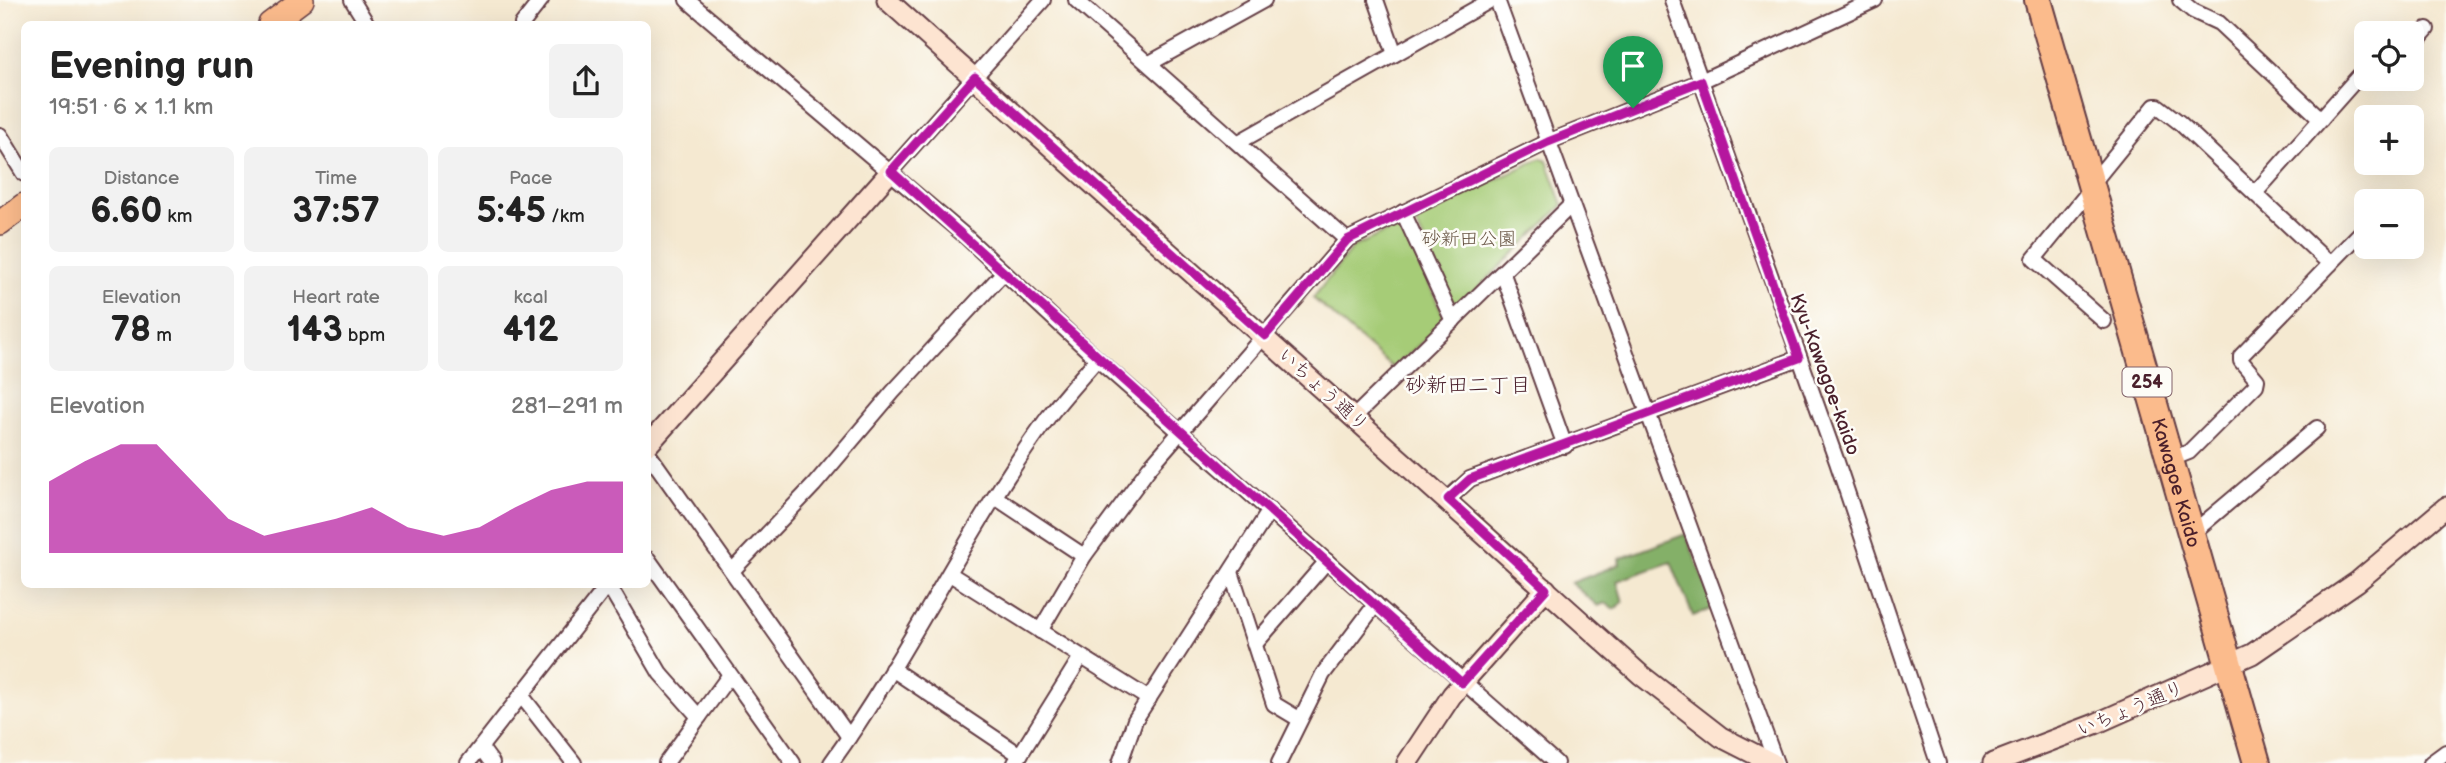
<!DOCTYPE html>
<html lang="en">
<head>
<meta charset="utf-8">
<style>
	:root { --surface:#fff; --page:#f2f2f2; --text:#222; --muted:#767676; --accent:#b5179e }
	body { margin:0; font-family:"Balsamiq Sans","Klee One",sans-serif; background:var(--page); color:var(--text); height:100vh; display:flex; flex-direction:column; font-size:26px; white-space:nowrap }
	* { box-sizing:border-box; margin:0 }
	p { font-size:23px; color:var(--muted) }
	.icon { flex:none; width:38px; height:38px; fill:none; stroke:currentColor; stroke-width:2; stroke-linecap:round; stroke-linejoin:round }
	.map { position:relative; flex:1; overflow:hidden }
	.drawer { position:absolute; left:21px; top:21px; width:630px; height:567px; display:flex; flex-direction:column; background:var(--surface); border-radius:10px; box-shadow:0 7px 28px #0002 }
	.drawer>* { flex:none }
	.fabs { position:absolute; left:2354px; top:21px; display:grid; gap:14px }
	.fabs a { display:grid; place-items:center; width:70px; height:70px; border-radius:10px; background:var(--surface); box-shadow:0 7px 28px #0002; font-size:35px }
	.pin { position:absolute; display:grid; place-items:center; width:60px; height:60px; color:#fff; margin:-72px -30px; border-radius:50% 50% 50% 0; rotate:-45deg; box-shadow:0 0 7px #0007 }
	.pin .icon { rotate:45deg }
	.round { display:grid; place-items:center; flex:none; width:74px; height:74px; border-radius:10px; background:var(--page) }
	.overview { display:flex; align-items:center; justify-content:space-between; height:119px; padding:0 28px }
	h1 { font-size:38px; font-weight:700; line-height:52px }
	.stats { display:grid; grid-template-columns:repeat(3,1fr); gap:10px; height:119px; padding:7px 28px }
	.stats div { display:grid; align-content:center; border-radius:10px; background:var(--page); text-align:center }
	.stats b { font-size:35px; font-weight:700 }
	.stats small { font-size:19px; font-weight:400 }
	.stats p { font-size:19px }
	.chart { height:196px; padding:14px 28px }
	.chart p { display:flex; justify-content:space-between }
	.chart svg { width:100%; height:126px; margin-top:7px; fill:var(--accent); opacity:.7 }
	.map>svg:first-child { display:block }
</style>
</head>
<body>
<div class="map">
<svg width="2446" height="763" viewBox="0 0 2446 763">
	<rect width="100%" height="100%" fill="#fdfcf7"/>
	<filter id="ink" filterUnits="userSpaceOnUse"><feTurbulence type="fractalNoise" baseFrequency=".0143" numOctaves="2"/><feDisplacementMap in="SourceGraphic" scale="14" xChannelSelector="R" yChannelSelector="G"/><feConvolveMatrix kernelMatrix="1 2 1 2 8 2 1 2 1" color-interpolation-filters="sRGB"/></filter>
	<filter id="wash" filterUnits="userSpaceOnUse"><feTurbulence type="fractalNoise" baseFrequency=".00686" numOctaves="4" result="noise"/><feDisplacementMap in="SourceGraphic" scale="28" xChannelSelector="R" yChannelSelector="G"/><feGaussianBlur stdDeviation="1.57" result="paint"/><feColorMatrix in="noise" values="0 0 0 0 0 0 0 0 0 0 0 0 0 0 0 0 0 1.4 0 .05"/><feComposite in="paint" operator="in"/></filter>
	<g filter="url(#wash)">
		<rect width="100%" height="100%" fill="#f5e9d1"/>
		<g fill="#a6cc77" stroke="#787651" stroke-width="2">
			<path d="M 1541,158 L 1547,161 L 1563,205 L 1459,307 L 1454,306 L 1414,219 Z"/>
			<path d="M 1399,226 L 1404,227 L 1446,321 L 1393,368 L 1313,298 L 1353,247 Z"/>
		</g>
		<path fill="#84b068" stroke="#67684a" stroke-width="2" d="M 1686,534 L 1714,608 L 1693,616 L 1671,562 L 1617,581 L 1623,602 L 1615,609 L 1605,603 L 1598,606 L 1571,583 L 1620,564 L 1619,559 Z"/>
	</g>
	<g filter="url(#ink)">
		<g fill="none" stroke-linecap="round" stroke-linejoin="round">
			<g stroke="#643d44" stroke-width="18">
				<g id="street">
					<path d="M 352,0 L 367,24"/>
					<path d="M 687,0 L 964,235 L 1097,359 L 1556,763"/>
					<path d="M 1076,0 L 1347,240"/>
					<path d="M 1376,0 L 1395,54"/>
					<path d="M 1497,0 L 1776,763"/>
					<path d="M 1672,0 L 1837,462 L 1938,763"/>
					<path d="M 2180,0 L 2193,11 L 2219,23 L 2321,119"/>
					<path d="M 522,24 L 541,0"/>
					<path d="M 2412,46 L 2427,29"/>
					<path d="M 1150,63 L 1264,0"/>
					<path d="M 0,135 L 24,174"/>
					<path d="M 1239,142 L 1491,0"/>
					<path d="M 891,171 L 1043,0"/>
					<path d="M 2091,185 L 2155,106 L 2158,106 L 2180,123 L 2330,264"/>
					<path d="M 2092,188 L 2034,259 L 2104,321"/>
					<path d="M 2255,193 L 2359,76 L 2366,75"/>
					<path d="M 1403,212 L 1453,321"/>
					<path d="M 1503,274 L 1565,446"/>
					<path d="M 1354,417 L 1570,206"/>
					<path d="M 648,453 L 849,737"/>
					<path d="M 2169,460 L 2189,452 L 2256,385 L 2257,380 L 2241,361 L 2241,356 L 2366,227"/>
					<path d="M 995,497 L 1084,556"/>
					<path d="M 1448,499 L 1470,479 L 1799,358"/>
					<path d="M 2190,535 L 2317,428"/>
					<path d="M 648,559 L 793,763"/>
					<path d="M 732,571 L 814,485 L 893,392 L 1004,272"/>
					<path d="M 1231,572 L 1274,704 L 1299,719"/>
					<path d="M 950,574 L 1149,699"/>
					<path d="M 1040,631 L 1084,556 L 1149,468 L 1347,240 L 1548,142 L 1701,81 L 1875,0"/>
					<path d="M 1255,644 L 1327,561"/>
					<path d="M 892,669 L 1020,755"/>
					<path d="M 521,695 L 574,763"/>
					<path d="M 699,717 L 729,676"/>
					<path d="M 481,748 L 492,763"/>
					<path d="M 468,763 L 604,590 L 612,591 L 660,673 L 699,717 L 666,763"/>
					<path d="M 831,763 C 911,652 968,526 1049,416 C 1064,396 1081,378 1097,359"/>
					<path d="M 1015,763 L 1081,657"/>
					<path d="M 1120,763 L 1135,720 L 1270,510"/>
					<path d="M 1279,763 L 1323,674 L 1376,604"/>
					<path d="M 2431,763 L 2446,752"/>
				</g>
			</g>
			<g stroke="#643d44" stroke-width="23">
				<g id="secondary">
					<path d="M 887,0 L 1641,675 L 1721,737 L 1772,763"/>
					<path d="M 648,445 L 891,171"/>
					<path d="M 1407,763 L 1452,695 L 1546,589"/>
					<path d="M 1993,763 L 2095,724 L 2252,654 L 2357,582 L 2446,507"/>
				</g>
			</g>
			<g stroke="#643d44" stroke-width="26">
				<g id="primary">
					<path d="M 270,24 L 302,0"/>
					<path d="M 0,223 L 24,205"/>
				</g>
			</g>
			<g stroke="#643d44" stroke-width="30">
				<g id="highway">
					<path id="s1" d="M 2038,0 L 2257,763"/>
				</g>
			</g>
			<use href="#street" stroke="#fff" stroke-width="14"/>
			<use href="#secondary" stroke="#fde4d1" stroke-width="19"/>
			<use href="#primary" stroke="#fbbb8c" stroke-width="23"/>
			<use href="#highway" stroke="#fbbb8c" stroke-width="26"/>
		</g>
	</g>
	<g fill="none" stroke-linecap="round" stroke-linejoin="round" filter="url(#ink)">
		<g stroke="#fff" stroke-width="14">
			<path id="route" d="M 975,77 L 1265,336 L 1347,240 L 1548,142 L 1701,81 L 1799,358 L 1470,479 L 1448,499 L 1546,589 L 1462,683 L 891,171 Z"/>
		</g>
		<use href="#route" stroke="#b5179e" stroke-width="9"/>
	</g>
	<g text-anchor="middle" stroke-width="5" stroke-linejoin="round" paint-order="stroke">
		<rect fill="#fdfcf7" stroke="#806168" stroke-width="2" x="2122.5" y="367.5" width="49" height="29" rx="5"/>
		<g font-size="18" font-weight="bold" fill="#4a1f2b">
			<text x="2147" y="388">254</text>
		</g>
		<g font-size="19" fill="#665342" stroke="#fdfcf7">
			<text x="1469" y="245">砂新田公園</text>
		</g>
		<g font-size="19" fill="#4a1f2b" stroke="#fdfcf7">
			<text transform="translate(1826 374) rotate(70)" y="7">Kyu-Kawagoe-kaido</text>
			<text transform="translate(1324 389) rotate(42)" y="7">いちょう通り</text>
			<text dy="7" stroke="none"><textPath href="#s1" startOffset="502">Kawagoe Kaido</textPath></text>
			<text transform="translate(2130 708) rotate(-23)" y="7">いちょう通り</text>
		</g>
		<g font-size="21" fill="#4a1f2b" stroke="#fdfcf7">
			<text x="1468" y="392">砂新田二丁目</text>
		</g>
	</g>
</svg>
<div class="fabs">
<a><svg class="icon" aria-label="locate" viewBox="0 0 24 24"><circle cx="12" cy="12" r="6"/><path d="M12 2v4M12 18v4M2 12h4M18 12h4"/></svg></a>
<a>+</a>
<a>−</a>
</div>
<div class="pin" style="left:1633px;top:108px;background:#1e9e55"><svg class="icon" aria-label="arrive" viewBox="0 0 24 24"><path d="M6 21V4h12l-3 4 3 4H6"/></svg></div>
<section class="drawer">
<div class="overview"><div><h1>Evening run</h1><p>19:51 · 6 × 1.1 km</p></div><a class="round"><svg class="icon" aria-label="share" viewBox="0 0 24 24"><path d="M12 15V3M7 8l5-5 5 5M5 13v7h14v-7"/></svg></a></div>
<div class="stats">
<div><p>Distance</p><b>6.60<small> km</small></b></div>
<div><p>Time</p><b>37:57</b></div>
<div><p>Pace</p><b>5:45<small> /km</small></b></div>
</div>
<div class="stats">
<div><p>Elevation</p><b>78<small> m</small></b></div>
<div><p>Heart rate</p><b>143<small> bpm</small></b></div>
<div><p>kcal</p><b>412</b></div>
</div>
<div class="chart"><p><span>Elevation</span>281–291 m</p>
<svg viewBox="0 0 160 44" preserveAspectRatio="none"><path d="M0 44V19L10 12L20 6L30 6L40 19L50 32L60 38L70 35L80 32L90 28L100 35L110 38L120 35L130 28L140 22L150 19L160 19V44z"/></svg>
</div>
</section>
</div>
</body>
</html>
